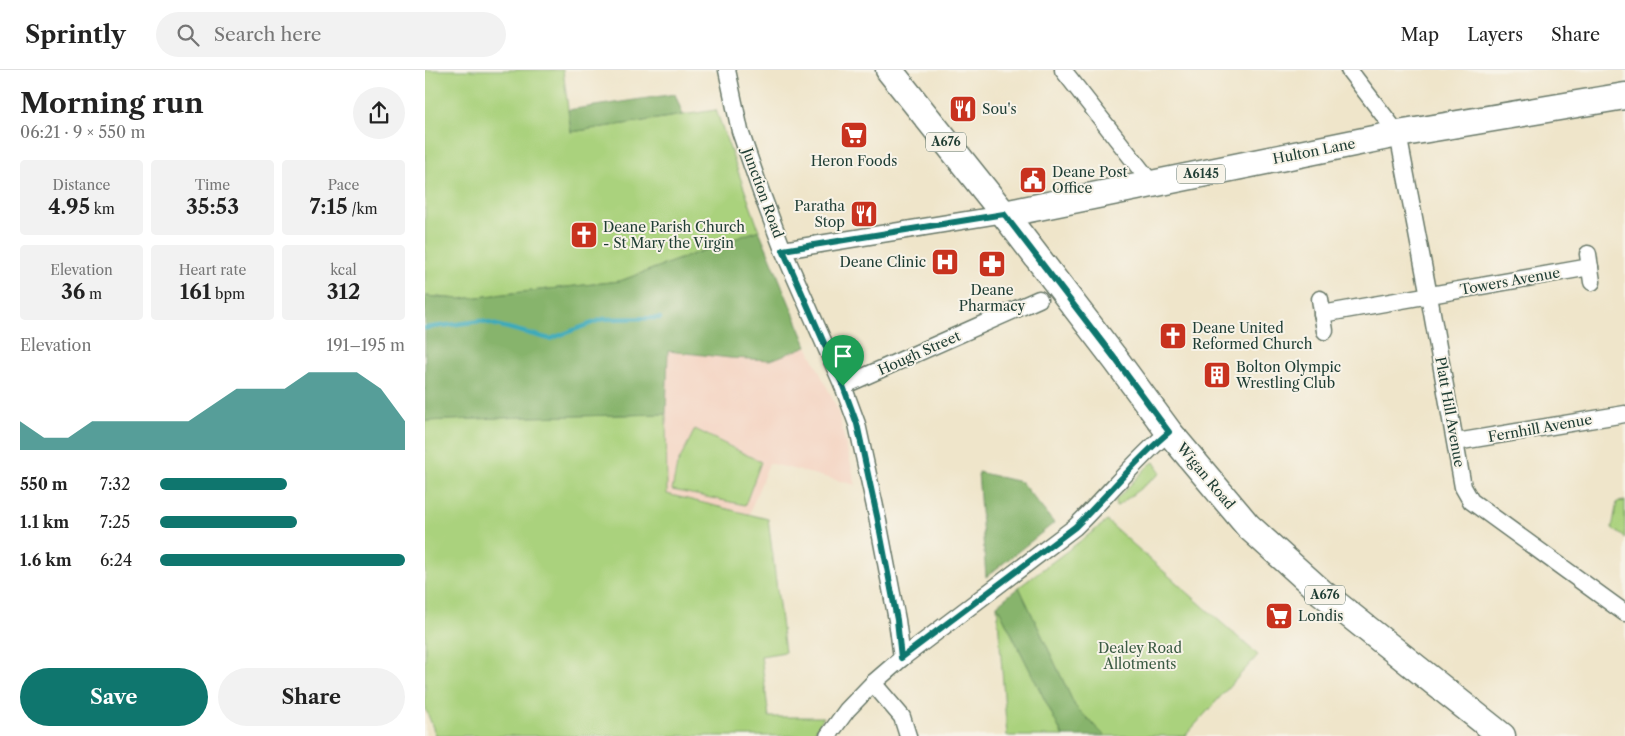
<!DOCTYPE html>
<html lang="en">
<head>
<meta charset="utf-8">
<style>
	:root { --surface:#fff; --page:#f2f2f2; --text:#222; --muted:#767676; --line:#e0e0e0; --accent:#0f766e }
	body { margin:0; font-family:"Libre Caslon Text",serif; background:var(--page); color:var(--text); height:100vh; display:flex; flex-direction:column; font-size:19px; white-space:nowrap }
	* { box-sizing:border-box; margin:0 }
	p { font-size:16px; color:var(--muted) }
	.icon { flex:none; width:28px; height:28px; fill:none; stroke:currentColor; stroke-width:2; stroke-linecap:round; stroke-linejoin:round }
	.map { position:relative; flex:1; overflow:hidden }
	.side { display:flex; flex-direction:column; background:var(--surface); width:425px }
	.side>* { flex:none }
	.pin { position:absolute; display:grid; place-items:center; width:42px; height:42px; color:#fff; margin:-51px -21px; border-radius:50% 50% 50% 0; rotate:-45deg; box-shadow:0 0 5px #0007 }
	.pin .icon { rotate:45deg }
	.round { display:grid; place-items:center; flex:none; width:52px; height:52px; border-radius:26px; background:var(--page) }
	.head { display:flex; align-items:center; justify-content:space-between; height:85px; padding:0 20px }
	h1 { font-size:28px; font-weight:800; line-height:38px }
	.figures { display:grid; grid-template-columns:repeat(3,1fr); gap:8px; height:85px; padding:5px 20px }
	.figures div { display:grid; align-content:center; border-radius:5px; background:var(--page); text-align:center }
	.figures b { font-size:21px; font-weight:800 }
	.figures small { font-size:14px; font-weight:400 }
	.figures p { font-size:14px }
	.chart { height:140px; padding:10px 20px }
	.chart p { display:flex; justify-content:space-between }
	.chart svg { width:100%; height:90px; margin-top:5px; fill:var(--accent); opacity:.7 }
	.cta { display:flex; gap:10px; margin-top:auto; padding:10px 20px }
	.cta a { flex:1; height:58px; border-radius:30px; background:var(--accent); color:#fff; font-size:20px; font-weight:800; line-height:58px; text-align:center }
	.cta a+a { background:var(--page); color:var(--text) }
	ul { padding:0 20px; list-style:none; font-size:16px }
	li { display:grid; grid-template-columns:80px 60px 1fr; align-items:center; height:38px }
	li i { height:12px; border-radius:6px; background:var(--accent) }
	header { display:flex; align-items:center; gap:30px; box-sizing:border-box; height:70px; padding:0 25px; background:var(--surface); border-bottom:1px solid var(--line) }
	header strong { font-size:24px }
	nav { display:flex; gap:28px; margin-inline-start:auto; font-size:18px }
	.search { width:350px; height:45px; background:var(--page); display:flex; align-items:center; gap:12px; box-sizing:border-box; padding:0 18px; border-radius:28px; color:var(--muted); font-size:19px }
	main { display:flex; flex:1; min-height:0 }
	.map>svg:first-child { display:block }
</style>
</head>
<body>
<header>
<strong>Sprintly</strong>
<div class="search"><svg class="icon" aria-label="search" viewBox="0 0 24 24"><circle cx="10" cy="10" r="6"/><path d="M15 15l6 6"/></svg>Search here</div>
<nav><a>Map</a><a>Layers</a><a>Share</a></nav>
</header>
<main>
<section class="side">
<div class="head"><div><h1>Morning run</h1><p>06:21 · 9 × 550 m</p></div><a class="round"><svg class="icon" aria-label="share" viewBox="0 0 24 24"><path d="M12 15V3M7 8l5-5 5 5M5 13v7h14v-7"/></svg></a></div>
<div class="figures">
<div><p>Distance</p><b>4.95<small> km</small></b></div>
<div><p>Time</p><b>35:53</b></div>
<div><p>Pace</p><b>7:15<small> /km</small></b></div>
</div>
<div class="figures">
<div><p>Elevation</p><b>36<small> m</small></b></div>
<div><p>Heart rate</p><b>161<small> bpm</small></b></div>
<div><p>kcal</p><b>312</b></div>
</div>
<div class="chart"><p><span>Elevation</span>191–195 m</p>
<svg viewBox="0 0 160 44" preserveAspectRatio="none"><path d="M0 44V30L10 38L20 38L30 30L40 30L50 30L60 30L70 30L80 22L90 14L100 14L110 14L120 6L130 6L140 6L150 14L160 30V44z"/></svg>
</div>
<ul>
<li><b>550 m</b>7:32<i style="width:52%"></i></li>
<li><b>1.1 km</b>7:25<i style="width:56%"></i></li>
<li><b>1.6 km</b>6:24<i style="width:100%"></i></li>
</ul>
<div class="cta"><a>Save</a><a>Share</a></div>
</section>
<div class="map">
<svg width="1200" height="666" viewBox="0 0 1200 666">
	<rect width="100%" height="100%" fill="#f7f3e8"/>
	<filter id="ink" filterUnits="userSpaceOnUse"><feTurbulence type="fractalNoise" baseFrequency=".02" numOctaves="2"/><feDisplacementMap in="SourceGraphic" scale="10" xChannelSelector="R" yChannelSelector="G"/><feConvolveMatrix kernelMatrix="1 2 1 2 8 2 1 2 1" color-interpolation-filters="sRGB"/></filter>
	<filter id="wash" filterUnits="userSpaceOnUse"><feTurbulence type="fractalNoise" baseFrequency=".0096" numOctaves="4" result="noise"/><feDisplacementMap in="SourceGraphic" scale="20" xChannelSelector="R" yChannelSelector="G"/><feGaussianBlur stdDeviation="1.12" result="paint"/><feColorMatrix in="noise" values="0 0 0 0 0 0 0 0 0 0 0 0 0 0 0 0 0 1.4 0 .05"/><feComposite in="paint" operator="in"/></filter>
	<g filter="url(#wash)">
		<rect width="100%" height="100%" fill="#efe5ca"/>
		<path fill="#f4d3c1" d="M 382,276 L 412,338 L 431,415 L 344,393 L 324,444 L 242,424 L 241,344 L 243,281 L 305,288 L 346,290 Z"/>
		<g fill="#aad27d" stroke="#648858">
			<path d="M 0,0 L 138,0 L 146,62 L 291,40 L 334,160 L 195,211 L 35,229 L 0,226 Z"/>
			<path d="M 241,344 L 242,424 L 343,449 L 360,582 L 336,586 L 344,647 L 399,647 L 387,666 L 11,666 L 2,642 L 0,640 L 0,351 L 99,347 Z"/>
			<path d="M 270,359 L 336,392 L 320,435 L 247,420 L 252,395 Z"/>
			<path d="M 729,392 L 736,403 L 691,437 L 690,431 L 723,396 Z"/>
			<path d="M 1200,431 L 1200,468 L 1187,458 L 1192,432 Z"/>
			<path d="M 682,451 L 833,585 L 760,666 L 680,666 L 650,636 L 594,517 Z"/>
			<path d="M 572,535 L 638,666 L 582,666 Z"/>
		</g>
		<g fill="#87b46c" stroke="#537850">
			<path d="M 250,24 L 258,45 L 146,62 L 143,40 Z"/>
			<path d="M 334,160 L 382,276 L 346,290 L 305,288 L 243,281 L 241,344 L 99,347 L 0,351 L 0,226 L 35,229 L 195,211 Z"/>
			<path d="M 553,402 L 596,412 L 629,453 L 561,507 Z"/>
			<path d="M 594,517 L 650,636 L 680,666 L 638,666 L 572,535 Z"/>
		</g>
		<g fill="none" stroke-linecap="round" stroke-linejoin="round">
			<path stroke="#3caaba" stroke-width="4.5" d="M 0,258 L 56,251 L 125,269 L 178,249 L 235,248"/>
		</g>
	</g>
	<g filter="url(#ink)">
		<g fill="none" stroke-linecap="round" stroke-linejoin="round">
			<g stroke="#687868" stroke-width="19">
				<g id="minor">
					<path d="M 302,0 L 315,61 L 336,122 L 358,180 L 418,316 L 432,354 L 452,446 L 472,550 L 477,588"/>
					<path d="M 638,0 L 727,114"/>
					<path d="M 924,0 L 973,64 L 1004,226 L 1038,417 L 1046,431 L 1200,543"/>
					<path d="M 358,180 L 579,144"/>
					<path d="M 1163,184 L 1167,212"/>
					<path d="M 895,229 L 900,261"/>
					<path d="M 897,244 L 1165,197"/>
					<path d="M 418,316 L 614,229"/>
					<path d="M 1031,372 L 1200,344"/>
					<path d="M 448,613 L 477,647 L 483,666"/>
					<path d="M 403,666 L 422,640 L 448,613 L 477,588 L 650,457 C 682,426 710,390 744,362"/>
				</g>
			</g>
			<g stroke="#687868" stroke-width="29">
				<g id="primary">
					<path d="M 464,0 L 579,144 L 691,290 L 744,362 L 823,456 L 896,522 L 1077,666"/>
					<path d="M 579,144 L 973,64 L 1200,26"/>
				</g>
			</g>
			<use href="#minor" stroke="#fff" stroke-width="16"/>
			<use href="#primary" stroke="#fff" stroke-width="26"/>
		</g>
	</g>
	<g fill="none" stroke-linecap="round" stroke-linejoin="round" filter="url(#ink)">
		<g stroke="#fff" stroke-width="10">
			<path id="route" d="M 579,144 L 691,290 L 744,362 C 710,390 682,426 650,457 L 476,588 L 472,550 L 452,446 L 432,354 L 418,316 L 358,180 Z"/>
		</g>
		<use href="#route" stroke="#0f766e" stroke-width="6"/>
	</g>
	<defs>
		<g id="restaurant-square" transform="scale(1.4375)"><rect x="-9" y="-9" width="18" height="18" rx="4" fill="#c8321e" stroke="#f7f3e8"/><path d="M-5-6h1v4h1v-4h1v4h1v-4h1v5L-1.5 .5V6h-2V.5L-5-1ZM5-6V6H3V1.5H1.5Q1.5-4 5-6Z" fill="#fff"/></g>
		<g id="supermarket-square" transform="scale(1.4375)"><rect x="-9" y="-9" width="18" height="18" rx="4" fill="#c8321e" stroke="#f7f3e8"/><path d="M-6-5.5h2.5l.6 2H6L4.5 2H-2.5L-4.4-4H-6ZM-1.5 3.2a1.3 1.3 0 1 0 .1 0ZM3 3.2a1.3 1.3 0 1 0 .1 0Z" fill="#fff"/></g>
		<g id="civic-square" transform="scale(1.4375)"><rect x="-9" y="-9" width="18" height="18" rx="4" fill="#c8321e" stroke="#f7f3e8"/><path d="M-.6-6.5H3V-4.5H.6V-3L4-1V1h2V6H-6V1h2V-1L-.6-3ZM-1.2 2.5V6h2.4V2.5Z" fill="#fff"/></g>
		<g id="church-square" transform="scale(1.4375)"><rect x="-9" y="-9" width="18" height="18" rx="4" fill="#c8321e" stroke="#f7f3e8"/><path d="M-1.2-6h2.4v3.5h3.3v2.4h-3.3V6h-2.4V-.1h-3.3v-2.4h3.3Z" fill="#fff"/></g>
		<g id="hospital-square" transform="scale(1.4375)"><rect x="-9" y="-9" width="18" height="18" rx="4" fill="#c8321e" stroke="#f7f3e8"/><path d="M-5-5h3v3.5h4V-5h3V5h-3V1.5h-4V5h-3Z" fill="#fff"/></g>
		<g id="pharmacy-square" transform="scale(1.4375)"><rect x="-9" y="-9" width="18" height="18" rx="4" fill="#c8321e" stroke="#f7f3e8"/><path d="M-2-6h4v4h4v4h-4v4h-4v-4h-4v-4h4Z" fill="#fff"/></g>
		<g id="building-square" transform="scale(1.4375)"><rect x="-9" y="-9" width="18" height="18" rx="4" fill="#c8321e" stroke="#f7f3e8"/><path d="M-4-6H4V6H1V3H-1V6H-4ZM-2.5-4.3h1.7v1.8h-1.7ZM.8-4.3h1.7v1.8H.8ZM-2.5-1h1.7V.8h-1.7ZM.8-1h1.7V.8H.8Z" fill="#fff"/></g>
	</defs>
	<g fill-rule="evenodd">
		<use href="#restaurant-square" x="538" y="39"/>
		<use href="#supermarket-square" x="429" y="65"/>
		<use href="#civic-square" x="608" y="110"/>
		<use href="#restaurant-square" x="439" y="144"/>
		<use href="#church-square" x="159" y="165"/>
		<use href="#hospital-square" x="520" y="192"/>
		<use href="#pharmacy-square" x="567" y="194"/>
		<use href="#church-square" x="748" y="266"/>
		<use href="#building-square" x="792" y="305"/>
		<use href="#supermarket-square" x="854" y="546"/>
	</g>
	<g text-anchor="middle" stroke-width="4" stroke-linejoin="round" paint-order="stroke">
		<g fill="#f7f3e8" stroke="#60746a" stroke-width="1">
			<rect x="501" y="62.5" width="40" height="19" rx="4"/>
			<rect x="752" y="94.5" width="48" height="19" rx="4"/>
			<rect x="880" y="515.5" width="40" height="19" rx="4"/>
		</g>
		<g font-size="12" font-weight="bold" fill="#1f3d34">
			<text x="521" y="76">A676</text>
			<text x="776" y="108">A6145</text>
			<text x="900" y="529">A676</text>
		</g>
		<g font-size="14" fill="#1f3d34" stroke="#f7f3e8" text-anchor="start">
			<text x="557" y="44">Sou's</text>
			<text x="429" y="96" text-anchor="middle">Heron Foods</text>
			<text x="627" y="107">Deane Post<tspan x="627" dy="16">Office</tspan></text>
			<text x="420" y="141" text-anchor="end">Paratha<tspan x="420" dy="16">Stop</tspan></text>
			<text x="178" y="162">Deane Parish Church<tspan x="178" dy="16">- St Mary the Virgin</tspan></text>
			<text x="501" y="197" text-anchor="end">Deane Clinic</text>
			<text x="567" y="225" text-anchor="middle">Deane<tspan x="567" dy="16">Pharmacy</tspan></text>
			<text x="767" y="263">Deane United<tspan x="767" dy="16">Reformed Church</tspan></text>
			<text x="811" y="302">Bolton Olympic<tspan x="811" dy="16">Wrestling Club</tspan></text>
			<text x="873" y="551">Londis</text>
		</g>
		<g font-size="14" fill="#1f3d34" stroke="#f7f3e8">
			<text transform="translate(889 81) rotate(-11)" y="5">Hulton Lane</text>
			<text transform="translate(338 123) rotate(70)" y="5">Junction Road</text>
			<text transform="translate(1085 211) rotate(-10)" y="5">Towers Avenue</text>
			<text transform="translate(494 283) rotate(-24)" y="5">Hough Street</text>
			<text transform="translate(1025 342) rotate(80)" y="5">Platt Hill Avenue</text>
			<text transform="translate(1115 358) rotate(-10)" y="5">Fernhill Avenue</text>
			<text transform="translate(781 406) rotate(50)" y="5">Wigan Road</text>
		</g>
		<g font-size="14" fill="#3b5b43" stroke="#f7f3e8">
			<text x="715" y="583">Dealey Road<tspan x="715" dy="16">Allotments</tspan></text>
		</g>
	</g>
</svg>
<div class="pin" style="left:418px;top:316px;background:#1e9e55"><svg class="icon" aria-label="arrive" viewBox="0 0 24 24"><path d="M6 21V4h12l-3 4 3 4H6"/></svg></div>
</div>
</main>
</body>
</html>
